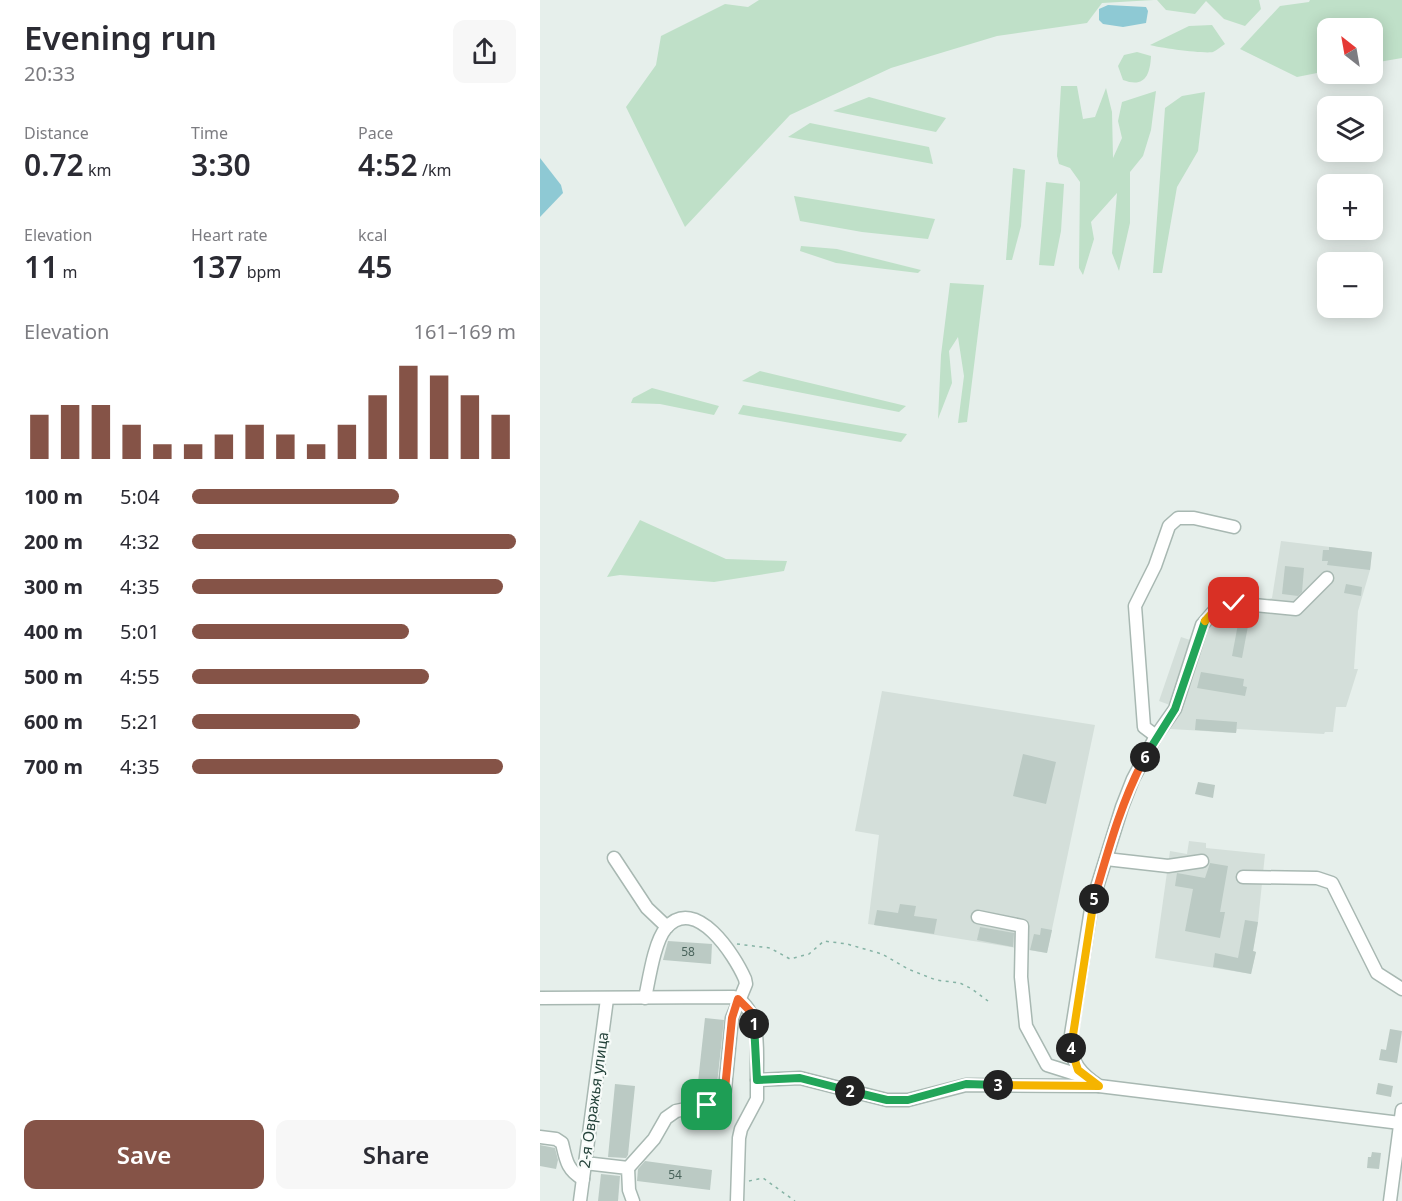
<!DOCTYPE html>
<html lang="en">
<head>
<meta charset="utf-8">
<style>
	:root { --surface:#fff; --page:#f7f7f7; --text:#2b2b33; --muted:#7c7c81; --accent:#855347 }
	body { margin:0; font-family:"Noto Sans",sans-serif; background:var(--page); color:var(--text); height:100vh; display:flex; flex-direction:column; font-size:22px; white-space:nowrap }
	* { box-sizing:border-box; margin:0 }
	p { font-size:20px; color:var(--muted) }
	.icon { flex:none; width:33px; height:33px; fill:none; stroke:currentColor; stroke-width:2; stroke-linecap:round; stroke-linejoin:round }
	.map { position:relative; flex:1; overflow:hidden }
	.side { display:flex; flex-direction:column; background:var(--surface); width:540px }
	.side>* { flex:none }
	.needle { width:39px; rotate:329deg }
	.fabs { position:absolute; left:777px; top:18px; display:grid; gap:12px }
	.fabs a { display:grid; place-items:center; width:66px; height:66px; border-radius:12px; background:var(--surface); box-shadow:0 3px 15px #0003; font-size:30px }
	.pin { position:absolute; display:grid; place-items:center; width:51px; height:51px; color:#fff; margin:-26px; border-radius:12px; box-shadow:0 3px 9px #0006 }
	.km { position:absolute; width:30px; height:30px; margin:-15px; border-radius:50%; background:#222; color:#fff; font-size:16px; line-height:30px; text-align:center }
	.round { display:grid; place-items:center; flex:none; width:63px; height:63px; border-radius:12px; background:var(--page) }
	.overview { display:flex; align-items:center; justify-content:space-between; height:102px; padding:0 24px }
	h1 { font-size:33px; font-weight:600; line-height:45px }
	.figures { display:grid; grid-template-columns:repeat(3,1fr); gap:9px; height:102px; padding:6px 24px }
	.figures div { display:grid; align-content:center }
	.figures b { font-size:30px; font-weight:600 }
	.figures small { font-size:16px; font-weight:400 }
	.figures p { font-size:16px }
	.chart { height:168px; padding:12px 24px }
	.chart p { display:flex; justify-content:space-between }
	.chart svg { width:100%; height:108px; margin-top:6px; stroke:var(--accent); stroke-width:6 }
	.button { display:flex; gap:12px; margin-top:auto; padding:12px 24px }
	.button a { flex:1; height:69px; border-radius:12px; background:var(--accent); color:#fff; font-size:24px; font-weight:600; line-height:69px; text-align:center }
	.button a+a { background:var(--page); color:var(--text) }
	ul { padding:0 24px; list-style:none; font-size:20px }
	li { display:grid; grid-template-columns:96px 72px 1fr; align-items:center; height:45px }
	li i { height:15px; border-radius:8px; background:var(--accent) }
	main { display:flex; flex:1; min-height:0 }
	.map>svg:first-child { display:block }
</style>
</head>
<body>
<main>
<section class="side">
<div class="overview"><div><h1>Evening run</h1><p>20:33</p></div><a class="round"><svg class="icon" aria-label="share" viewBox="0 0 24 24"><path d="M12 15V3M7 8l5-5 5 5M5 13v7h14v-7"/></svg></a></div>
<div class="figures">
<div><p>Distance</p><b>0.72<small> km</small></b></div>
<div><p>Time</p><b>3:30</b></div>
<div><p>Pace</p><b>4:52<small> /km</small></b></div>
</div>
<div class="figures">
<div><p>Elevation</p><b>11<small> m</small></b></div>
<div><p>Heart rate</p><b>137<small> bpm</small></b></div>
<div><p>kcal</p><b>45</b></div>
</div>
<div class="chart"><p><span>Elevation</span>161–169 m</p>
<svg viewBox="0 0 160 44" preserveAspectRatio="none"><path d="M5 44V26M15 44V22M25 44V22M35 44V30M45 44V38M55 44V38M65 44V34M75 44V30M85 44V34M95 44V38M105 44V30M115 44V18M125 44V6M135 44V10M145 44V18M155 44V26"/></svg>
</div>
<ul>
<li><b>100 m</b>5:04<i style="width:64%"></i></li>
<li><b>200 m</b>4:32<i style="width:100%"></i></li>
<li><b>300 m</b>4:35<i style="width:96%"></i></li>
<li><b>400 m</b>5:01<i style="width:67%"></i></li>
<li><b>500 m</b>4:55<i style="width:73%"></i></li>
<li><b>600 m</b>5:21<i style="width:52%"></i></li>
<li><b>700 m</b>4:35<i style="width:96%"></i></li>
</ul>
<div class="button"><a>Save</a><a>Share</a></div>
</section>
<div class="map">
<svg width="862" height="1201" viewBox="0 0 862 1201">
	<rect width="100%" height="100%" fill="#e6efeb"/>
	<g fill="#d4dfda">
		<path d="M 741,541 L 832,552 L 830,570 L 818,611 L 814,669 L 818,669 L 806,707 L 796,707 L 793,732 L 785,732 L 784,734 L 697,729 L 696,733 L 631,729 L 621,720 L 630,705 L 619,701 L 641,637 L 653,641 L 667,611 L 732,598 Z"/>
		<path d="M 342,691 L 555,725 L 507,953 L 328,924 L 339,835 L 315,831 Z"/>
		<path d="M 649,841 L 666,843 L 666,848 L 725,854 L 718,922 L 713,951 L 716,952 L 711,974 L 615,958 L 630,851 L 647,854 Z"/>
	</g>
	<g fill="#bfe0c8">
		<path d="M 219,0 L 614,0 L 562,3 L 547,23 L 457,36 L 351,68 L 250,115 L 145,227 L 86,107 L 116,65 L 121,36 L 185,4 L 208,7 Z"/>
		<path d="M 617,0 L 719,0 L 721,9 L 705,26 L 684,19 L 666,1 L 655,14 L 626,10 Z"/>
		<path d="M 770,0 L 862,0 L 862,58 L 833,63 L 832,28 L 788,28 L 787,71 L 757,77 L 700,49 L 740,6 L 769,2 Z"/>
		<path d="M 672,25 L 685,44 C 682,46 677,50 673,52 C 665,54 620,48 610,45 L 649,26 Z"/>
		<path d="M 597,52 L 611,56 C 610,76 604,88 583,80 L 578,66 L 584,55 Z"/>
		<path d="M 521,86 L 537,86 L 543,119 L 555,117 L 566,88 L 572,112 L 573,158 L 582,138 L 578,121 L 582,102 L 616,91 L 611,130 L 603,156 L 590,172 L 590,223 L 579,271 L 572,253 L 577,193 L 551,222 L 554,239 L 543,275 L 539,268 L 540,182 L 530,168 L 519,164 L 517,156 Z"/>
		<path d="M 665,92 L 658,151 L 637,187 L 622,273 L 613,273 L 625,108 L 642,96 Z"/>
		<path d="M 329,97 L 406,118 L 396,132 L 293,111 Z"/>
		<path d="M 270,123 L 389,147 L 393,164 L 248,137 Z"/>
		<path d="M 473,168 L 485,170 L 481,226 L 472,260 L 466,260 Z"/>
		<path d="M 506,182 L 524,184 L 521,231 L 514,266 L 499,265 Z"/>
		<path d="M 254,196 L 395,219 L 388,239 L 322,232 L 260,221 Z"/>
		<path d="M 261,246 L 297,249 L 381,270 L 378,273 L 296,263 L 260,251 Z"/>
		<path d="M 410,283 L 444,285 L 427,422 L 418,423 L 424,376 L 418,337 L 409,351 L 412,383 L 398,419 L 401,355 Z"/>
		<path d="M 220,371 L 366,406 L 359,412 L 202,381 Z"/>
		<path d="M 112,388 L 179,406 L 174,415 L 120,404 L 91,403 L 93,398 Z"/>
		<path d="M 203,405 L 367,434 L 361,442 L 198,414 Z"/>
		<path d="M 100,520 L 186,559 L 247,561 L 244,571 L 174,582 L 80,575 L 67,577 Z"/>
	</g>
	<g fill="#8ec9d4">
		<path d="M 568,5 L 606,7 L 608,11 L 606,23 L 583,27 L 563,24 L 559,20 L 559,9 Z"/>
		<path d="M 0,158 L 21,185 L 23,193 L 0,217 Z"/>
	</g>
	<g fill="#bbcac4">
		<path d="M 789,547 L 832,552 L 830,570 L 787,565 L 788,561 L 782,561 L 783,550 L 789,550 Z"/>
		<path d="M 745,566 L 764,568 L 762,592 L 758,596 L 742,594 Z"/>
		<path d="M 806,584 L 822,587 L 821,596 L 804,593 Z"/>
		<path d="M 698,624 L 708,626 L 702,658 L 692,656 Z"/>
		<path d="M 661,672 L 704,679 L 703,686 L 707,687 L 705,696 L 657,688 Z"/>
		<path d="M 656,719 L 697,722 L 696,733 L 655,730 Z"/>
		<path d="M 483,754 L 516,762 L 506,804 L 473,796 Z"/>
		<path d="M 658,782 L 675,785 L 673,798 L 655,794 Z"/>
		<path d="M 670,863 L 688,866 L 680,912 L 685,912 L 680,938 L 645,931 L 653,889 L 635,886 L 637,873 L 665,878 Z"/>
		<path d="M 360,904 L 376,906 L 374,916 L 397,919 L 394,934 L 334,925 L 337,910 L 358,913 Z"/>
		<path d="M 705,920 L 718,922 L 713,951 L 716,952 L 711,974 L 673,967 L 675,953 L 698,958 Z"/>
		<path d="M 440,927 L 474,933 L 473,947 L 437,940 Z"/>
		<path d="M 501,928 L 512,930 L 507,953 L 490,950 L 494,934 L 500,935 Z"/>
		<path d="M 128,941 L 172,944 L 171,964 L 123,960 Z"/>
		<path d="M 165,1018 L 184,1020 L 176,1093 L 157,1091 Z"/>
		<path d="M 850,1029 L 862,1031 L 857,1063 L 839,1060 L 841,1049 L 846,1050 Z"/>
		<path d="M 838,1083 L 853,1086 L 851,1097 L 836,1094 Z"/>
		<path d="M 75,1084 L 95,1086 L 88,1155 L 86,1158 L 68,1157 Z"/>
		<path d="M 0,1145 L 15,1148 L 18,1160 L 16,1169 L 0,1166 Z"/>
		<path d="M 832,1152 L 841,1153 L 839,1169 L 827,1168 L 828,1157 L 831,1157 Z"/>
		<path d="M 105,1161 L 172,1170 L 170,1190 L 97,1181 L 98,1169 Z"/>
		<path d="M 61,1174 L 80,1176 L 78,1201 L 58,1201 Z"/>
	</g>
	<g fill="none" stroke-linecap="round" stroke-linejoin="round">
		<g stroke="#a8b8b2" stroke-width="15">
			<g id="minor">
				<path d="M 787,578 L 756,609 L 694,603 L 675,610 L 662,625 L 635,709 L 616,736 L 593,779 L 582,807 L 552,903 L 530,1041 C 531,1063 541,1074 559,1086 L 860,1123"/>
				<path d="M 616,736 L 604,727 L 595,606 L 615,566 L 629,526 L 638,518 L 654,518 L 694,527"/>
				<path d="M 74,858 L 107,908 L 127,927"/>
				<path d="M 566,859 L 628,866 L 662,861"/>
				<path d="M 703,877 L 777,878 L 792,883 L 837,973 L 862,989"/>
				<path d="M 438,917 L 482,926 L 481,977 L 486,1026 L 507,1065 L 545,1077"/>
				<path d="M 0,998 L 194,997 C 223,1010 216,1054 217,1080 L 260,1078 L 347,1100 L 368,1100 L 426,1085 L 559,1086"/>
				<path d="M 0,1137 L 16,1139 L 22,1143 C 26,1160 27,1170 43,1179"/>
				<path d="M 45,1163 L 88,1168 L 89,1190 L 93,1201"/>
				<path d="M 88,1168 L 114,1139 L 126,1118 L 136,1111 L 180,1102 L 184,1099 L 192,1018 L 206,984 L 205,979 C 195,956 156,894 126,928 C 114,942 109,980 105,998"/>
				<path d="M 40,1201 L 67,999"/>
				<path d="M 197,1201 L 199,1138 L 201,1129 L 217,1099 L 217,1080"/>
				<path d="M 850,1201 L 862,1110"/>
			</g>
		</g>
		<g stroke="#86b3a5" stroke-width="1.5" stroke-dasharray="3 4.5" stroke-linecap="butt">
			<path d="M 197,944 L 230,948 L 250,959 L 269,954 L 284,941 L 307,944 L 342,954 L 368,969 L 396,980 L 420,983 L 432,989 L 448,1001"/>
			<path d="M 209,1181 L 223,1178 L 255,1201"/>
		</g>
		<use href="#minor" stroke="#fff" stroke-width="12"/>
	</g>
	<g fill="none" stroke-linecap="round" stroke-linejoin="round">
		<g stroke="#fff" stroke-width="12">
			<path id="split-1" d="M 167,1105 L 180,1102 L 184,1099 L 192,1018 L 198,999 L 211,1012 L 214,1024"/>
		</g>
		<g stroke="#fff" stroke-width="12">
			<path id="split-2" d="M 214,1024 L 217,1080 L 260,1078 L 310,1091"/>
		</g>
		<g stroke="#fff" stroke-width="12">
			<path id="split-3" d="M 310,1091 L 347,1100 L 368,1100 L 426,1084 L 458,1085"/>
		</g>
		<g stroke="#fff" stroke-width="12">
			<path id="split-4" d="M 458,1085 L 559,1086 L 538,1070 L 531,1048"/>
		</g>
		<g stroke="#fff" stroke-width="12">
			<path id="split-5" d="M 531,1048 L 554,899"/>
		</g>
		<g stroke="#fff" stroke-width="12">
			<path id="split-6" d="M 554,899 C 568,851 581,802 605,757"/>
		</g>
		<g stroke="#fff" stroke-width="12">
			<path id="split-7" d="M 605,757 L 635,709 L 665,621"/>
		</g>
		<g stroke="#fff" stroke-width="12">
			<path id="split-8" d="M 665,621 L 675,610 L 694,603"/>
		</g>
		<use href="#split-1" stroke="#f0652b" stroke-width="8"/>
		<use href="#split-2" stroke="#22a559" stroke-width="8"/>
		<use href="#split-3" stroke="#22a559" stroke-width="8"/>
		<use href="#split-4" stroke="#f5b400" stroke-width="8"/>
		<use href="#split-5" stroke="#f5b400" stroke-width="8"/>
		<use href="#split-6" stroke="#f0652b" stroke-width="8"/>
		<use href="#split-7" stroke="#22a559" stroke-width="8"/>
		<use href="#split-8" stroke="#f5b400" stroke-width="8"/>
	</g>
	<g text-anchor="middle" stroke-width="4.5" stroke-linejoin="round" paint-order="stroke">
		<g font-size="12" fill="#4a645c">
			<text x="148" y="956">58</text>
			<text x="135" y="1179">54</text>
		</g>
		<g font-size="15" fill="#24423a" stroke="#f7fbf9">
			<text transform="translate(54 1100) rotate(-82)" y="5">2-я Овражья улица</text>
		</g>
	</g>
</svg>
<div class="fabs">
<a><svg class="needle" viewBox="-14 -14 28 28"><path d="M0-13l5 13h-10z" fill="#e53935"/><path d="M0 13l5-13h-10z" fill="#7c7c81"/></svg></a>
<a><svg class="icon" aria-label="layers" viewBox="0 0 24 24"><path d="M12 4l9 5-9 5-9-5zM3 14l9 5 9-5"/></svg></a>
<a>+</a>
<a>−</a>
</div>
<div class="pin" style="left:167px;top:1105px;background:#1e9e55"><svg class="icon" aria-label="arrive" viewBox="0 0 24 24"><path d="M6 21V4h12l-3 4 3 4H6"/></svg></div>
<div class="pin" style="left:694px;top:603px;background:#d93025"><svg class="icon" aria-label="check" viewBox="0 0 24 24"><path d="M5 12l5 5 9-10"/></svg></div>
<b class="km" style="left:214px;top:1024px">1</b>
<b class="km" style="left:310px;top:1091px">2</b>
<b class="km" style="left:458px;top:1085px">3</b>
<b class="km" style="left:531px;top:1048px">4</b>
<b class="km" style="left:554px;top:899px">5</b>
<b class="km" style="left:605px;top:757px">6</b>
</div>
</main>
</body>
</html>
